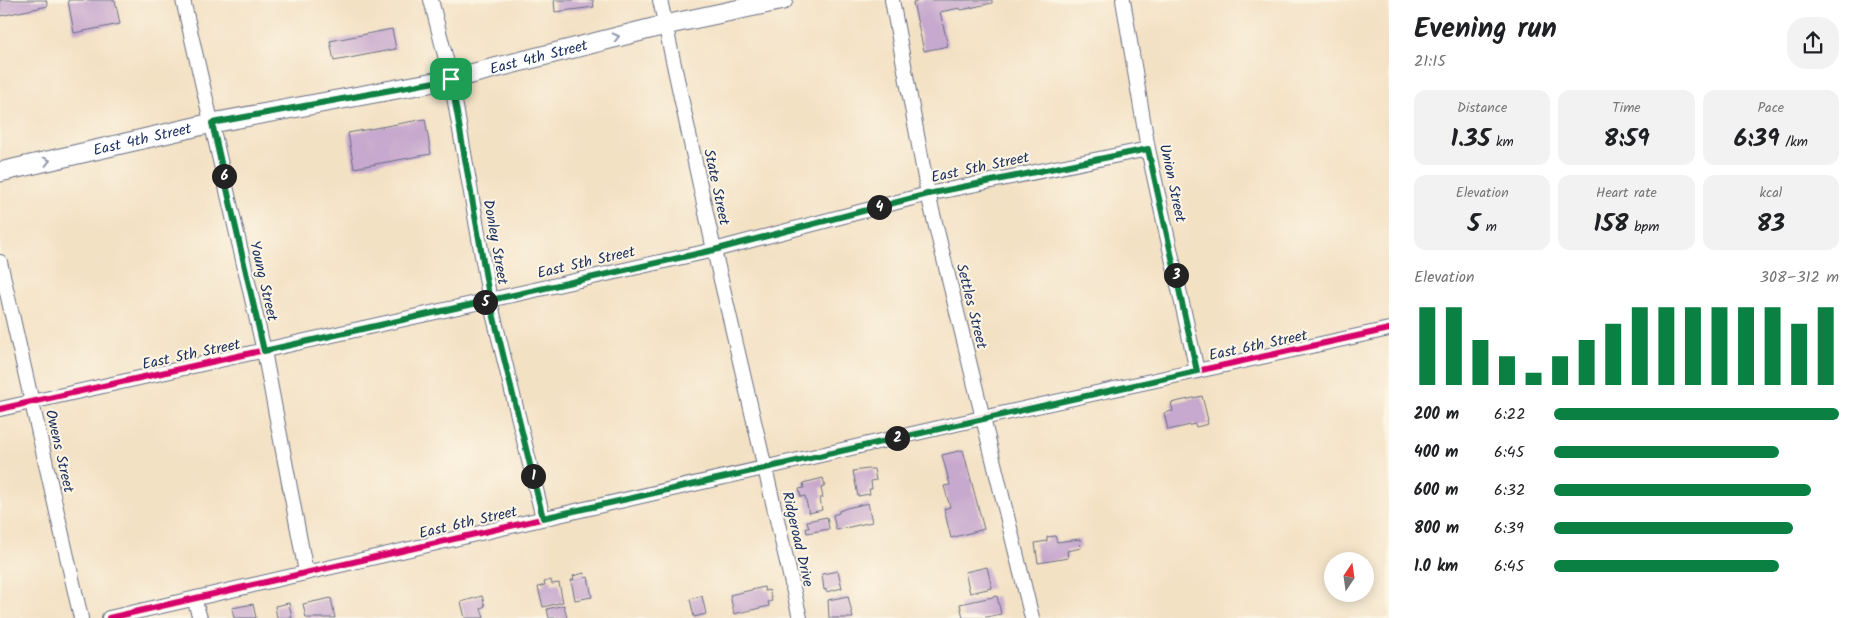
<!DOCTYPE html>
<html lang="en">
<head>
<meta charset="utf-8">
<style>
	:root { --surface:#fff; --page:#f2f2f2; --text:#202124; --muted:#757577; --accent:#0b8043 }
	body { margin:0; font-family:Kalam,sans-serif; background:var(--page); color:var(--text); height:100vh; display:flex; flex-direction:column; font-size:19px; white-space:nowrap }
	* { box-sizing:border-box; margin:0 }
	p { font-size:16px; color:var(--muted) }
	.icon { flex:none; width:28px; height:28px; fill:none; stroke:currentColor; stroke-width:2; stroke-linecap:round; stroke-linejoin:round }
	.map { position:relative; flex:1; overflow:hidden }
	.side { display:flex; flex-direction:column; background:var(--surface); width:475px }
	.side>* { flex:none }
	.needle { width:32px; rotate:13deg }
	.fabs { position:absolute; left:1324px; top:552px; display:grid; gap:10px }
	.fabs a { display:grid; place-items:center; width:50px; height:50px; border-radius:50%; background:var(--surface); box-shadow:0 2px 12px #0003; font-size:25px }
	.pin { position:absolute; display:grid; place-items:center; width:42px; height:42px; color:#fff; margin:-21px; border-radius:10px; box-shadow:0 2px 8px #0006 }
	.km { position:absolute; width:25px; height:25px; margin:-12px; border-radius:50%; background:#222; color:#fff; font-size:14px; line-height:25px; text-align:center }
	.round { display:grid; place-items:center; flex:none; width:52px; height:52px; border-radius:20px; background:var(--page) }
	.headline { display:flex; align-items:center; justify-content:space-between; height:85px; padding:0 25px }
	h1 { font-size:28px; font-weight:800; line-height:38px }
	.figures { display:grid; grid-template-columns:repeat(3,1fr); gap:8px; height:85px; padding:5px 25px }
	.figures div { display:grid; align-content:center; border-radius:12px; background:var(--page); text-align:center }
	.figures b { font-size:25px; font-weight:800 }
	.figures small { font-size:14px; font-weight:400 }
	.figures p { font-size:14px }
	.chart { height:140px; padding:10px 25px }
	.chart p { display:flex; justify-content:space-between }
	.chart svg { width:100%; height:90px; margin-top:5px; stroke:var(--accent); stroke-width:6 }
	ul { padding:0 25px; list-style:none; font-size:16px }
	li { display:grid; grid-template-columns:80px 60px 1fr; align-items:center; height:38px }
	li i { height:12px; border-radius:6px; background:var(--accent) }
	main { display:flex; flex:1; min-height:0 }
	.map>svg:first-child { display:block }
</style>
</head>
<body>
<main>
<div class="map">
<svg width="1389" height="618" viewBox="0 0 1389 618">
	<rect width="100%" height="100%" fill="#fcf5e5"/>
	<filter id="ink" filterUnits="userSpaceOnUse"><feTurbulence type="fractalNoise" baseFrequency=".02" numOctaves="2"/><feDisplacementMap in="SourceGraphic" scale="10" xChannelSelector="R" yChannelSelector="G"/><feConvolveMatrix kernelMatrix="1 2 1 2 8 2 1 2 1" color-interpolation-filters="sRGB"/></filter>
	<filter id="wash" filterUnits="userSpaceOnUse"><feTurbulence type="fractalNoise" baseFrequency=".0096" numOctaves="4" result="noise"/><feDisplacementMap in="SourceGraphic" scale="20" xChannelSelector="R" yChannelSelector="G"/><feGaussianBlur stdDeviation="1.12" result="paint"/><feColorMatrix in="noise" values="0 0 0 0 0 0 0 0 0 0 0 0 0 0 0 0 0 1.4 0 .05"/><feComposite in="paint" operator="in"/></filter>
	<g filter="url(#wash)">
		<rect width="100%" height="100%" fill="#f3e1c4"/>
		<g id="blocks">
			<g fill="#c7a8ce">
				<path d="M 0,0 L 46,0 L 48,6 L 0,16 Z"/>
				<path d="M 68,0 L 115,0 L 120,24 L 74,33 Z"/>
				<path d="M 554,0 L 593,0 L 594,7 L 555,12 Z"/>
				<path d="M 923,0 L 992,0 L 992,3 L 961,10 L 960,8 L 940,12 L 948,46 L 924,51 L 913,2 Z"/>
				<path d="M 392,29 L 396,49 L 334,61 L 330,41 Z"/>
				<path d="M 425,119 L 431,154 L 354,168 L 348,133 Z"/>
				<path d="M 1202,396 L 1208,420 L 1207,420 L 1208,424 L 1196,427 L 1195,424 L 1168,430 L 1164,413 L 1173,411 L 1171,403 Z"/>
				<path d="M 963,450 L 984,529 L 951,538 L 944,509 L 950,507 L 944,486 L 950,485 L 942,455 Z"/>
				<path d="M 868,469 L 874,469 L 876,480 L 871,481 L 872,489 L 869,489 L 870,494 L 858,496 L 853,471 Z"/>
				<path d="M 823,478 L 825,486 L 821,488 L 823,498 L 820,498 L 822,510 L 809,513 L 805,496 L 801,497 L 799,489 L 804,488 L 803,483 Z"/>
				<path d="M 868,503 L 872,522 L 836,530 L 833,515 L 839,513 L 839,511 L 847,508 Z"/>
				<path d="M 827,517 L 829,529 L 807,533 L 806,528 L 809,528 L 807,521 Z"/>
				<path d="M 1055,536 L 1057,542 L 1080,539 L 1081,548 L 1067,551 L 1068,558 L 1038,563 L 1035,543 L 1047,541 L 1047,537 Z"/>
				<path d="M 987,567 L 992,588 L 970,593 L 965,572 Z"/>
				<path d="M 838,571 L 842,588 L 826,592 L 826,589 L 824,590 L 822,574 Z"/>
				<path d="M 584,573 L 585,578 L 588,577 L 592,597 L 575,600 L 571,580 L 574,580 L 573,576 Z"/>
				<path d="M 551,580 L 552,584 L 559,583 L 563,602 L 543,607 L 538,587 L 545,585 L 544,582 Z"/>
				<path d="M 764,587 L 765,591 L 769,590 L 772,601 L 768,602 L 769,606 L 734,614 L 730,595 Z"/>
				<path d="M 482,596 L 485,606 L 481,608 L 484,618 L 465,618 L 461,602 Z"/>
				<path d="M 702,596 L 706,614 L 694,617 L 690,599 Z"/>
				<path d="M 848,596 L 853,618 L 829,618 L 828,600 Z"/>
				<path d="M 997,596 L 1001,614 L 982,618 L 963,618 L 960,604 Z"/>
				<path d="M 331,598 L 335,618 L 306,618 L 303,604 Z"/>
				<path d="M 289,603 L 292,618 L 277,618 L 275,606 Z"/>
				<path d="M 253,604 L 256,618 L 234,618 L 232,608 Z"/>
				<path d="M 564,605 L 567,618 L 549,618 L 547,609 Z"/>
			</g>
		</g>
	</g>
	<g filter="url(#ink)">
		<use href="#blocks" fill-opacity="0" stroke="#676d82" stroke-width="1"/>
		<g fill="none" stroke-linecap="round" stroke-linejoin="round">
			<g stroke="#676d82" stroke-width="16">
				<g id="street">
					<path d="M 183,0 L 264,351 L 306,572"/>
					<path d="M 431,0 L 451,79 L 490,301 L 543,518"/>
					<path d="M 660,0 L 714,250 L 800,618"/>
					<path d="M 892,0 L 928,194 L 1032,618"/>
					<path d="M 1123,0 L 1148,149 L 1197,371"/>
					<path d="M 0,262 L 81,618"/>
					<path d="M 0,409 L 714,250 L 928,194 L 1148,149"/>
					<path d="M 194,599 L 200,618"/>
					<path d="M 109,618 L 982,418 L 1389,329"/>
				</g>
			</g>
			<g stroke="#676d82" stroke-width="21">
				<g id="secondary">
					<path id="s1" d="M 0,172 L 212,123 L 451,79 L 665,25 L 783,0"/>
				</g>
			</g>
			<use href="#street" stroke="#fff" stroke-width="14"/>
			<use href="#secondary" stroke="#fff" stroke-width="19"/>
			<g stroke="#fcf5e5" stroke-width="9">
				<g id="cycleway">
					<path d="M 0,409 L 714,250 L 928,194 L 1148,149"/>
					<path d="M 109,618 L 982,418 L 1389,329"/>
				</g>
			</g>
			<use href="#cycleway" stroke="#d6006c" stroke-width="6"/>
		</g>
		<defs><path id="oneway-chevron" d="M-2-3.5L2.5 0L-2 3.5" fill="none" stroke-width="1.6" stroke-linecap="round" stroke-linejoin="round" transform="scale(1.25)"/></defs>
		<g stroke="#8d97ae">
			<use href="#oneway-chevron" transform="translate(616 37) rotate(-14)"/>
			<use href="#oneway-chevron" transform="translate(47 161) rotate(-13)"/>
		</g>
	</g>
	<g fill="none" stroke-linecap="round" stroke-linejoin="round" filter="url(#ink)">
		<g stroke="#fff" stroke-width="10">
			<path id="route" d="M 451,79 L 490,301 L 543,518 L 1197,371 L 1148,149 L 928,194 L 714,250 L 264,351 L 212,123 L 451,79"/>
		</g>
		<use href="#route" stroke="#0b8043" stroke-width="6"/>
	</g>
	<g text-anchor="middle" stroke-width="4" stroke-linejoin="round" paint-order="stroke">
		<g font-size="15" fill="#1b2f5e" stroke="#fcf5e5">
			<text dy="5" stroke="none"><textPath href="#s1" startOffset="551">East 4th Street</textPath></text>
			<text dy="5" stroke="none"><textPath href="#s1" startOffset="146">East 4th Street</textPath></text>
			<text transform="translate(980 167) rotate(-12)" y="5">East 5th Street</text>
			<text transform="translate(1173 183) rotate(78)" y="5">Union Street</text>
			<text transform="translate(717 187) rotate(78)" y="5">State Street</text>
			<text transform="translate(496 242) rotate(80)" y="5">Donley Street</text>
			<text transform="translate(586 262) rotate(-13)" y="5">East 5th Street</text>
			<text transform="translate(264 281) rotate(77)" y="5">Young Street</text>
			<text transform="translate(972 306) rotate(76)" y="5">Settles Street</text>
			<text transform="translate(1258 345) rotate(-12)" y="5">East 6th Street</text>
			<text transform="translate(191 354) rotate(-12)" y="5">East 5th Street</text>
			<text transform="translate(60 451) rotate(77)" y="5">Owens Street</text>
			<text transform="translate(468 522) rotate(-13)" y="5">East 6th Street</text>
			<text transform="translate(798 539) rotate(77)" y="5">Ridgeroad Drive</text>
		</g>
	</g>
</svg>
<div class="fabs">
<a><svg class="needle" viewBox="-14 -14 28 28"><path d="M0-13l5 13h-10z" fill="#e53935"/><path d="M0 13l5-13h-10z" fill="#757577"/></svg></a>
</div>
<div class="pin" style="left:451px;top:79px;background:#1e9e55"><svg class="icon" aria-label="arrive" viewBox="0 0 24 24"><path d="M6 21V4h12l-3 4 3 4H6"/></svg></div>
<b class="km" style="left:533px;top:476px">1</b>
<b class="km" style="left:897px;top:438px">2</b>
<b class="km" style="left:1176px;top:275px">3</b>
<b class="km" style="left:879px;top:207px">4</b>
<b class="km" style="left:485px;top:302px">5</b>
<b class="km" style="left:224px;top:176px">6</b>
</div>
<section class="side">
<div class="headline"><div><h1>Evening run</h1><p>21:15</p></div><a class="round"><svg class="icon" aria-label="share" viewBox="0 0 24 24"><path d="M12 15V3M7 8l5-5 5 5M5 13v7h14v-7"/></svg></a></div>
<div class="figures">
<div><p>Distance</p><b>1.35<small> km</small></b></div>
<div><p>Time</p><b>8:59</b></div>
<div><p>Pace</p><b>6:39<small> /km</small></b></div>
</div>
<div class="figures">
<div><p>Elevation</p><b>5<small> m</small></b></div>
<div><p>Heart rate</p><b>158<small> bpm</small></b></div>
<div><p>kcal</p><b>83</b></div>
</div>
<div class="chart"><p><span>Elevation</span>308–312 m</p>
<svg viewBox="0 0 160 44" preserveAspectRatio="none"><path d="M5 44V6M15 44V6M25 44V22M35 44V30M45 44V38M55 44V30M65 44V22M75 44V14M85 44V6M95 44V6M105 44V6M115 44V6M125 44V6M135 44V6M145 44V14M155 44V6"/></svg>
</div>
<ul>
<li><b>200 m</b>6:22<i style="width:100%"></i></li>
<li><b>400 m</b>6:45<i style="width:79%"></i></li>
<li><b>600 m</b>6:32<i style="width:90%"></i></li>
<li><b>800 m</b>6:39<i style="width:84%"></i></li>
<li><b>1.0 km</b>6:45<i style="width:79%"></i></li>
</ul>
</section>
</main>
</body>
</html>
